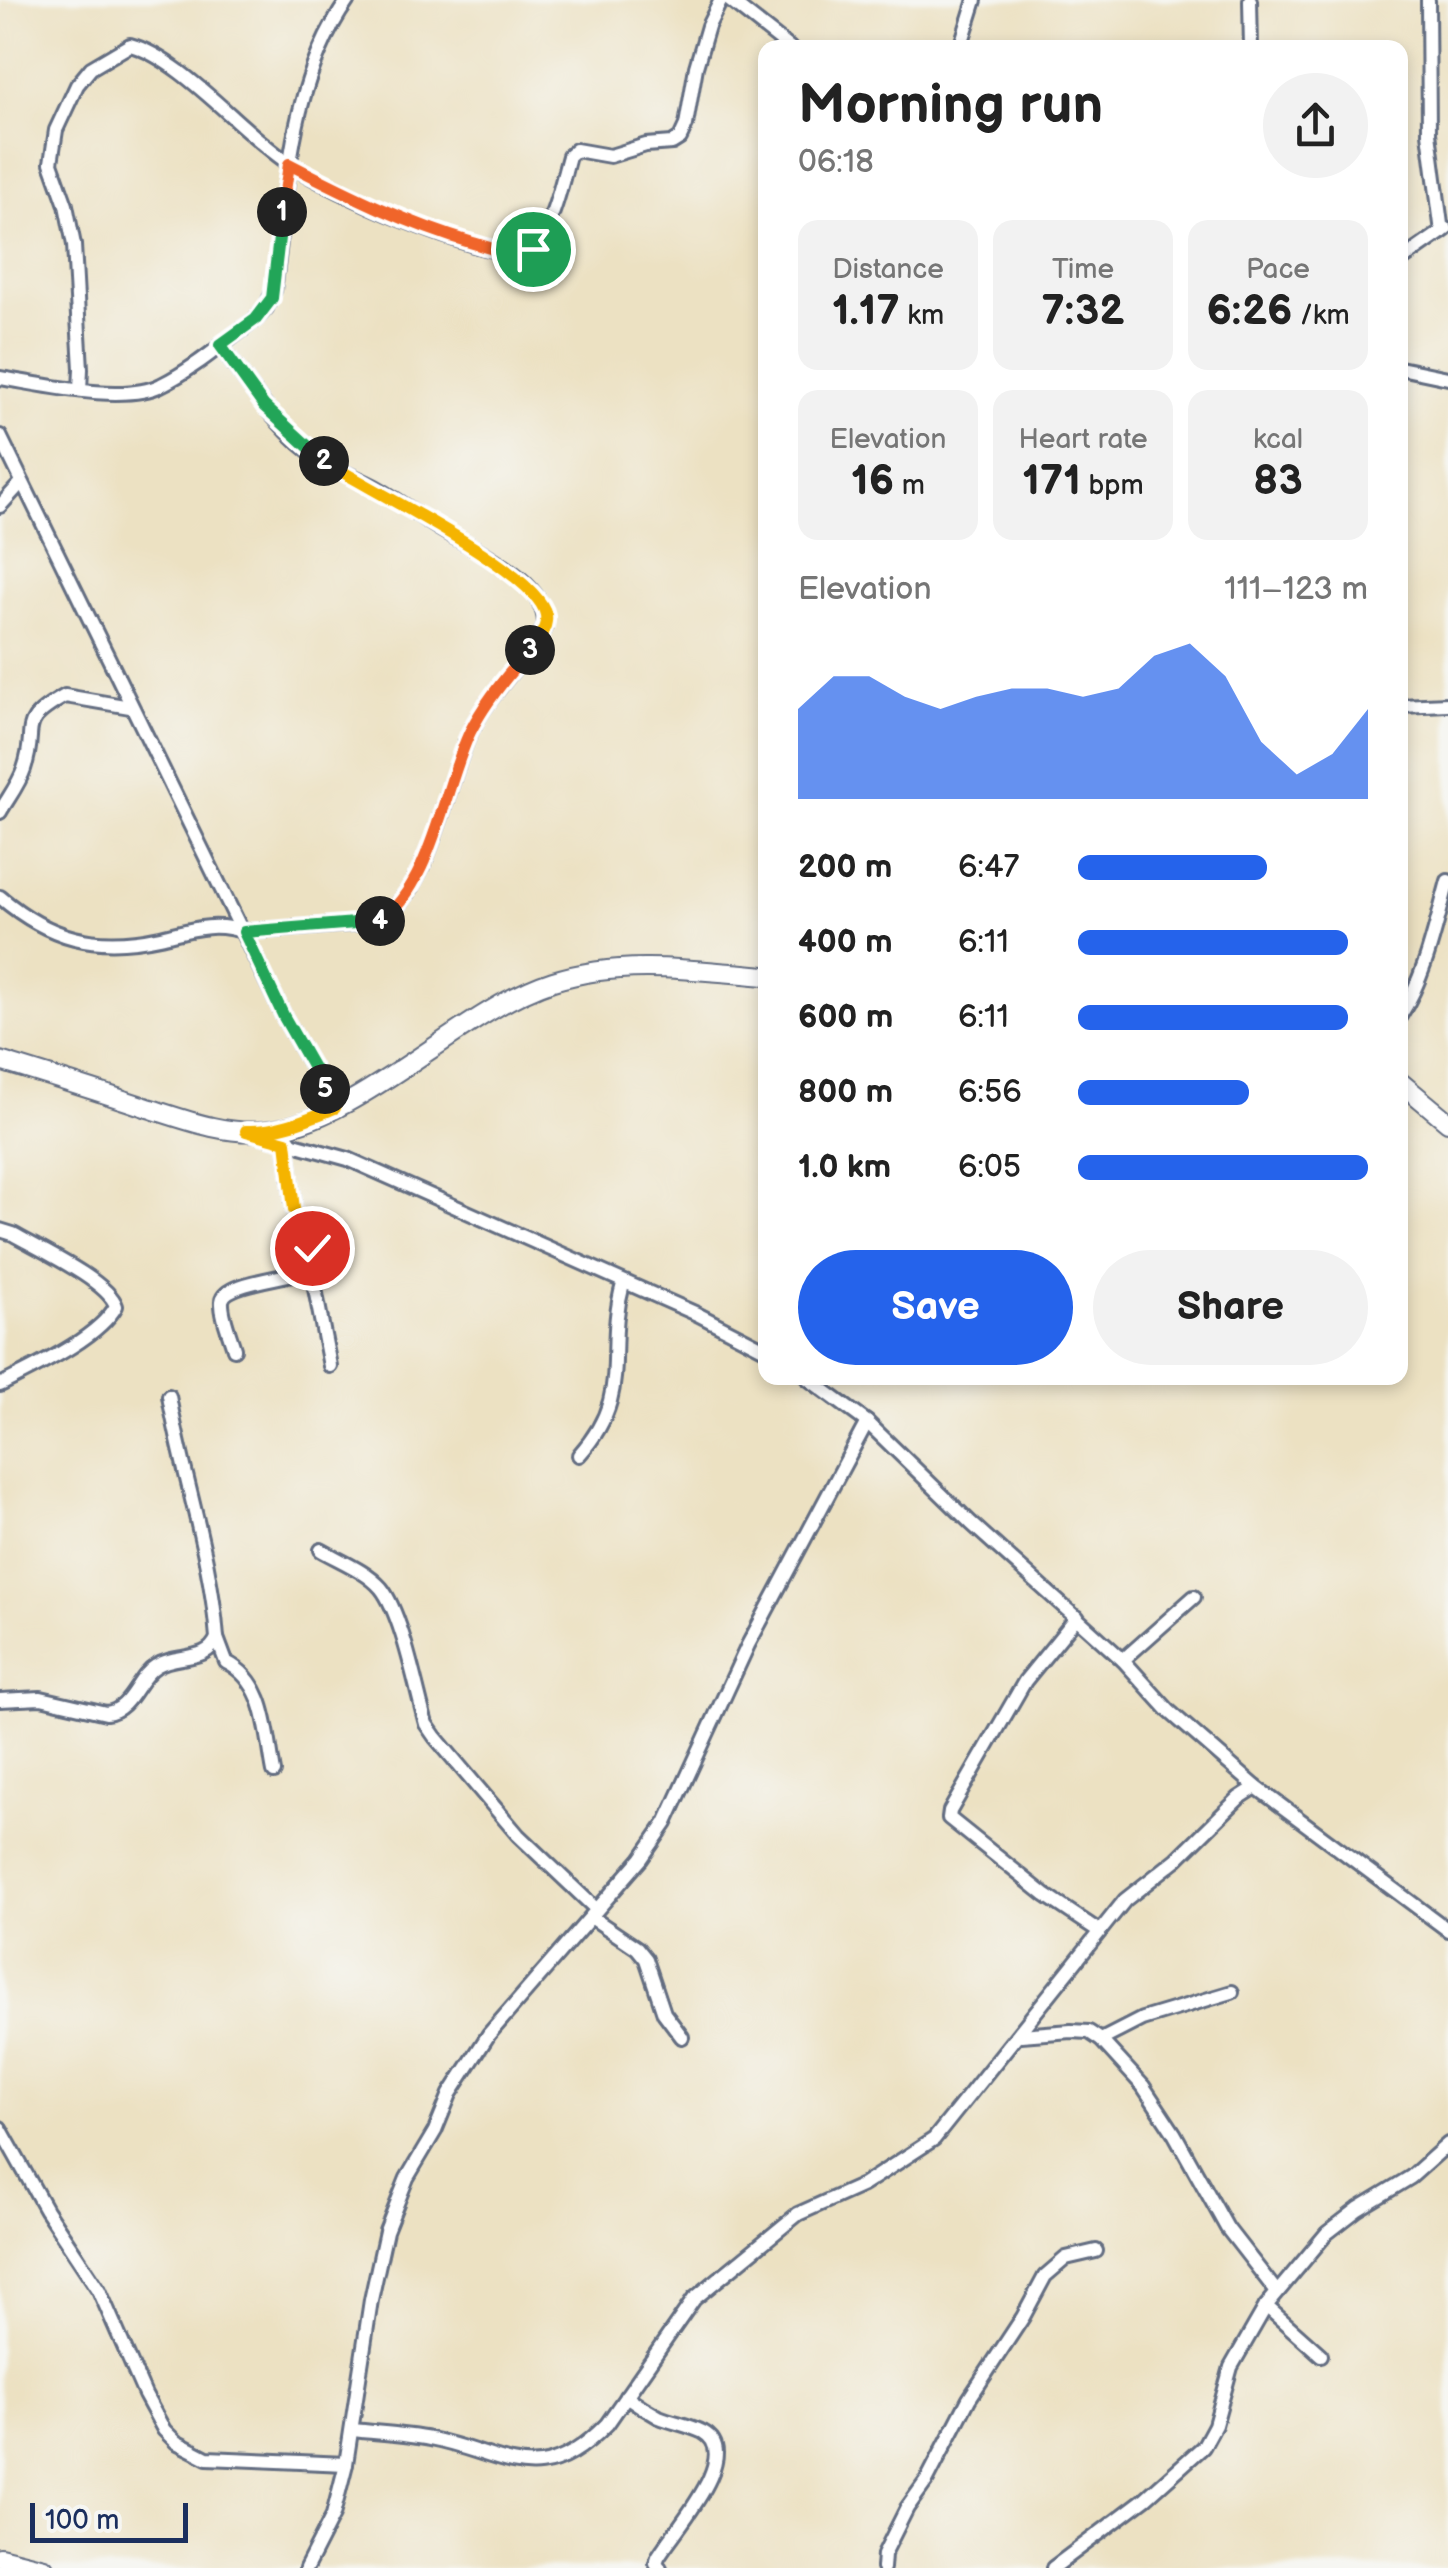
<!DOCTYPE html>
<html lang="en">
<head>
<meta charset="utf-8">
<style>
	:root { --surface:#fff; --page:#f2f2f2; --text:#222; --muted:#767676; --accent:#2563eb }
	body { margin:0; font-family:"Balsamiq Sans",sans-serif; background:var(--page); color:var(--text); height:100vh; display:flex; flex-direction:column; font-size:38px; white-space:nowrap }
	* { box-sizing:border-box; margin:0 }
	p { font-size:32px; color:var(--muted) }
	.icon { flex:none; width:55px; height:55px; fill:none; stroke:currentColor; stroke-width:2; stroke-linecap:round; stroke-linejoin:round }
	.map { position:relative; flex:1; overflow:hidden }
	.details { position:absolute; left:758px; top:40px; width:650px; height:1345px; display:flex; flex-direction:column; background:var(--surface); border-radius:20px; box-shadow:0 5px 15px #0003 }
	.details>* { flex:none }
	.scale { position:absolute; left:30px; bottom:25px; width:158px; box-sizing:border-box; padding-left:10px; border:5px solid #1b2f5e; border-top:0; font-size:28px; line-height:35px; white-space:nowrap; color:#1b2f5e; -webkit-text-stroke:8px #f6f6f2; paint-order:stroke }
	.pin { position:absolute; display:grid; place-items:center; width:85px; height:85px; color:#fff; margin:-42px; border:5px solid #fff; border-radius:50%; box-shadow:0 2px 10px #0007 }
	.km { position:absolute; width:50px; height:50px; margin:-25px; border-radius:50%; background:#222; color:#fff; font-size:28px; line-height:50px; text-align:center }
	.round { display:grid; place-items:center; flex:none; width:105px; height:105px; border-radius:52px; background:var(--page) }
	.headline { display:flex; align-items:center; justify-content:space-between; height:170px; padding:0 40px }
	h1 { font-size:55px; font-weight:600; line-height:75px }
	.figures { display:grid; grid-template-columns:repeat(3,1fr); gap:15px; height:170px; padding:10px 40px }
	.figures div { display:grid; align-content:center; border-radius:20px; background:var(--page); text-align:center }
	.figures b { font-size:42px; font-weight:600 }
	.figures small { font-size:28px; font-weight:400 }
	.figures p { font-size:28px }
	.chart { height:280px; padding:20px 40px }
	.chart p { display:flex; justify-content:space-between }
	.chart svg { width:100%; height:180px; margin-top:10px; fill:var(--accent); opacity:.7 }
	.button { display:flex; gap:20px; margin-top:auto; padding:20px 40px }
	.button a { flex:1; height:115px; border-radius:60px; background:var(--accent); color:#fff; font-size:40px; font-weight:600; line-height:115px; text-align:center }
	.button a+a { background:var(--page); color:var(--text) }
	ul { padding:0 40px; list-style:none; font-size:32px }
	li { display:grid; grid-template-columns:160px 120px 1fr; align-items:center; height:75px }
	li i { height:25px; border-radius:12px; background:var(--accent) }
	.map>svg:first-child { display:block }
</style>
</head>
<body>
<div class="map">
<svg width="1448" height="2568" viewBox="0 0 1448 2568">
	<rect width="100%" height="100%" fill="#f6f6f2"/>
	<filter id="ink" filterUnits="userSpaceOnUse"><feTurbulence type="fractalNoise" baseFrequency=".01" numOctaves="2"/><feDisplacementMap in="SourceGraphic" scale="20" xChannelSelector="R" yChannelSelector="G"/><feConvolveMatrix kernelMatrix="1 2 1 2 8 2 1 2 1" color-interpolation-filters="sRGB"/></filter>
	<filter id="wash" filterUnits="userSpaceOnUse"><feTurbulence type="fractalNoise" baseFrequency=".0048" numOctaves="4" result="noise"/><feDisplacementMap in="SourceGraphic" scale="40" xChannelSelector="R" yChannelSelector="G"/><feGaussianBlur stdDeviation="2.25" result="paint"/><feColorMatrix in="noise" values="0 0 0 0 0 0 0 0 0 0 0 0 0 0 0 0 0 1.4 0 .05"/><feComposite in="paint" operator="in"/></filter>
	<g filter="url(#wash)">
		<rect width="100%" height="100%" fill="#ece1c2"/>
	</g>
	<g filter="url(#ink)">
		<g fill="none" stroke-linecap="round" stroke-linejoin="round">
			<g stroke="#646d81" stroke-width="18">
				<g id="minor">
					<path d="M 729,0 L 790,48"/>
					<path d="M 1250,0 L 1251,48"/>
					<path d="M 1428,0 L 1429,133 L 1442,232"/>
					<path d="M 960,48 L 975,0"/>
					<path d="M 1400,261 L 1446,229"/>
					<path d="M 1400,368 L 1448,378"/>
					<path d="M 0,378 C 40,384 124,404 161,385 C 194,369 226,341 256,319 L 266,308 L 274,290 C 288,191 288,85 348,0"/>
					<path d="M 80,390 L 81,369 L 74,245 L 66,205 L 51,163 L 56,130 L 77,85 L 91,68 L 130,45 C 181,58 244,135 290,164 C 338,196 470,253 526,255 C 552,233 560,188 569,156 L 576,150 L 610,156 L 646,145 L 672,143 L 680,138 L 686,125 L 696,67 L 708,26 L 721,0"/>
					<path d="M 0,436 L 284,1017 L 335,1108"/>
					<path d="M 0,506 L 21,483"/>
					<path d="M 1400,706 L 1448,704"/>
					<path d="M 0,812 C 8,798 19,784 24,769 C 39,726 14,725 65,696 L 130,707"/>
					<path d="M 0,897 C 50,939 95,951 160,937 C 190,930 214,921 244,932 L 379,922 C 432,886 444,790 469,735 C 488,694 522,664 545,627 C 548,579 473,549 439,528 C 417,515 397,499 375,487 C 359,478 342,473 327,464 C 281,435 251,388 220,345"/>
					<path d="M 1400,1016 C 1426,975 1435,928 1448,881"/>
					<path d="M 258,1134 L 348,1159 L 697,1314 L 765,1349"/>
					<path d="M 0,1230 L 13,1234 C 37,1248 108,1281 116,1306 C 99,1338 33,1368 0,1385"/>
					<path d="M 311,1268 L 330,1366"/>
					<path d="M 234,1349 C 230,1335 221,1315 222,1301 C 224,1281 294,1278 311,1268 L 314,1258 L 312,1248 L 294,1209 L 286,1142"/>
					<path d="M 807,1378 L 867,1422 L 971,1523 L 1123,1660 L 1169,1711 L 1256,1787 L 1448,1930"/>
					<path d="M 579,1455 C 634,1394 604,1352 623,1284"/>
					<path d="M 321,1550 C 340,1561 366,1571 381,1588 C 402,1614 416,1689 426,1724 L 435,1737 L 518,1835 L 596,1909"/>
					<path d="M 1077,1617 L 1025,1681 L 950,1811 L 949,1818 L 1045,1895 L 1099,1931"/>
					<path d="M 217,1638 L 226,1662 C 267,1682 266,1732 274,1772"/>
					<path d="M 1123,1660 L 1194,1597"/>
					<path d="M 0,1700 L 41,1698 L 106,1713 C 132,1710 136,1678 156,1666 C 176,1653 207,1663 217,1638 C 211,1555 183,1477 169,1396"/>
					<path d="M 591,1917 L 637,1948 L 646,1959 L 664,2013 L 682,2037"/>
					<path d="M 1021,2035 L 1071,2031 L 1089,2032 L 1101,2040 L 1143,2086 L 1174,2133 L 1227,2228 L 1276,2291"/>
					<path d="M 1101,2040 L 1142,2019 L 1232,1992"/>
					<path d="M 0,2128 L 46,2210 L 99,2290 L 145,2395 L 164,2430 L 176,2442 L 207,2458 L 346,2464"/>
					<path d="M 1266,2306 L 1321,2355"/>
					<path d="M 626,2396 C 637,2404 648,2411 659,2417 C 674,2423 689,2425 703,2432 C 745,2455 672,2532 658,2557 L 656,2563 L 660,2568"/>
					<path d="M 353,2430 C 379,2433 405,2434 430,2439 C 508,2454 538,2495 607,2424 L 694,2299 L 798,2214 L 863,2185 L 934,2139 L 1125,1900 L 1177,1859 L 1239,1798 L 1256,1787"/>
					<path d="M 306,2568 L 333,2515 L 346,2464 L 371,2300 L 386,2231 L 407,2178 L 435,2131 L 450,2094 L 489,2034 L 641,1859 L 666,1823 L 748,1645 L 867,1422"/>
					<path d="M 883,2568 L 884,2554 L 907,2508 L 927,2480 L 969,2399 L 1023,2317 L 1045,2276 L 1066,2258 L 1096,2251"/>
					<path d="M 1053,2568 L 1146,2498 L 1203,2447 L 1215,2425 L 1231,2367 L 1266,2306 L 1327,2233 L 1358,2209 L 1411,2177 L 1448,2144"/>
				</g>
			</g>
			<g stroke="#646d81" stroke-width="22">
				<g id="secondary">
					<path d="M 0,1061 C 49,1076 97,1091 145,1107 C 183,1119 224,1135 264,1131 C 359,1123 459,1011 553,981 C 622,959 695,970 765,976"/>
					<path d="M 1400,1082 L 1448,1122"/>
					<path d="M 0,2557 L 44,2568"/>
				</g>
			</g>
			<use href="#minor" stroke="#fff" stroke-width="12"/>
			<use href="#secondary" stroke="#fff" stroke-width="18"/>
		</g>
	</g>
	<g fill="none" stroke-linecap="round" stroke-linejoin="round" filter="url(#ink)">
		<g stroke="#fff" stroke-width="20">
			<path id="split-1" d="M 282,212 L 289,164 C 349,195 408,224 473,243 C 491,248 508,255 526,256 L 533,249"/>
		</g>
		<g stroke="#fff" stroke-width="20">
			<path id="split-2" d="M 282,212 L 272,298 L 256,319 L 220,345 L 264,406 L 324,461"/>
		</g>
		<g stroke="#fff" stroke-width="20">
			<path id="split-3" d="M 324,461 C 366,488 538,571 546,615 C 548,628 537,641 530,650"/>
		</g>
		<g stroke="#fff" stroke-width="20">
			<path id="split-4" d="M 380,921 C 432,885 444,786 470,732 C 485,702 507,675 530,650"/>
		</g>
		<g stroke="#fff" stroke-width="20">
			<path id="split-5" d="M 325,1089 L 284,1017 L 244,932 L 380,921"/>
		</g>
		<g stroke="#fff" stroke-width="20">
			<path id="split-6" d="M 312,1248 L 294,1209 L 286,1142 L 246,1131 C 278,1132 305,1120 335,1108 L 325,1089"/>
		</g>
		<use href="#split-1" stroke="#f0652b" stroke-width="12"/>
		<use href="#split-2" stroke="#22a559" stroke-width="12"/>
		<use href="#split-3" stroke="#f5b400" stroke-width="12"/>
		<use href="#split-4" stroke="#f0652b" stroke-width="12"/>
		<use href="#split-5" stroke="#22a559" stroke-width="12"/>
		<use href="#split-6" stroke="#f5b400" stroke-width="12"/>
	</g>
</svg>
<div class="scale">100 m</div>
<div class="pin" style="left:533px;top:249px;background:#1e9e55"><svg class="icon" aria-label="arrive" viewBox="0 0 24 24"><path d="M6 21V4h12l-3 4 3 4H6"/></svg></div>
<div class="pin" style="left:312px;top:1248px;background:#d93025"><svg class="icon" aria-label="check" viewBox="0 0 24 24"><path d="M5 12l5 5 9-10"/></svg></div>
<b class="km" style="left:282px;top:212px">1</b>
<b class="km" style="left:324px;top:461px">2</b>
<b class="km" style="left:530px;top:650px">3</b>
<b class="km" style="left:380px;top:921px">4</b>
<b class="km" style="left:325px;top:1089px">5</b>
<section class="details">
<div class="headline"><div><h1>Morning run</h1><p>06:18</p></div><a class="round"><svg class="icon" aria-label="share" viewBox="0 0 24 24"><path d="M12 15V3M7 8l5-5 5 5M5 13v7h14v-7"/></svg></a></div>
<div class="figures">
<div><p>Distance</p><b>1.17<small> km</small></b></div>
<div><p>Time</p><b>7:32</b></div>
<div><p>Pace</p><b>6:26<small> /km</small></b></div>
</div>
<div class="figures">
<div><p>Elevation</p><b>16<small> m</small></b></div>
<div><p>Heart rate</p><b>171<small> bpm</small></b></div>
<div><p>kcal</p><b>83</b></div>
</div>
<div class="chart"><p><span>Elevation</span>111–123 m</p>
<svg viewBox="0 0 160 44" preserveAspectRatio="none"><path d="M0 44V22L10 14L20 14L30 19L40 22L50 19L60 17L70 17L80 19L90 17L100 9L110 6L120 14L130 30L140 38L150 33L160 22V44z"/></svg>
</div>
<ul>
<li><b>200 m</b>6:47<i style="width:65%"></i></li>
<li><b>400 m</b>6:11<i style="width:93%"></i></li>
<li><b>600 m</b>6:11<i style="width:93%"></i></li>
<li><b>800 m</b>6:56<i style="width:59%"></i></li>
<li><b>1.0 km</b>6:05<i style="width:100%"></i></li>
</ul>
<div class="button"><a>Save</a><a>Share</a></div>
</section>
</div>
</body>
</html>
